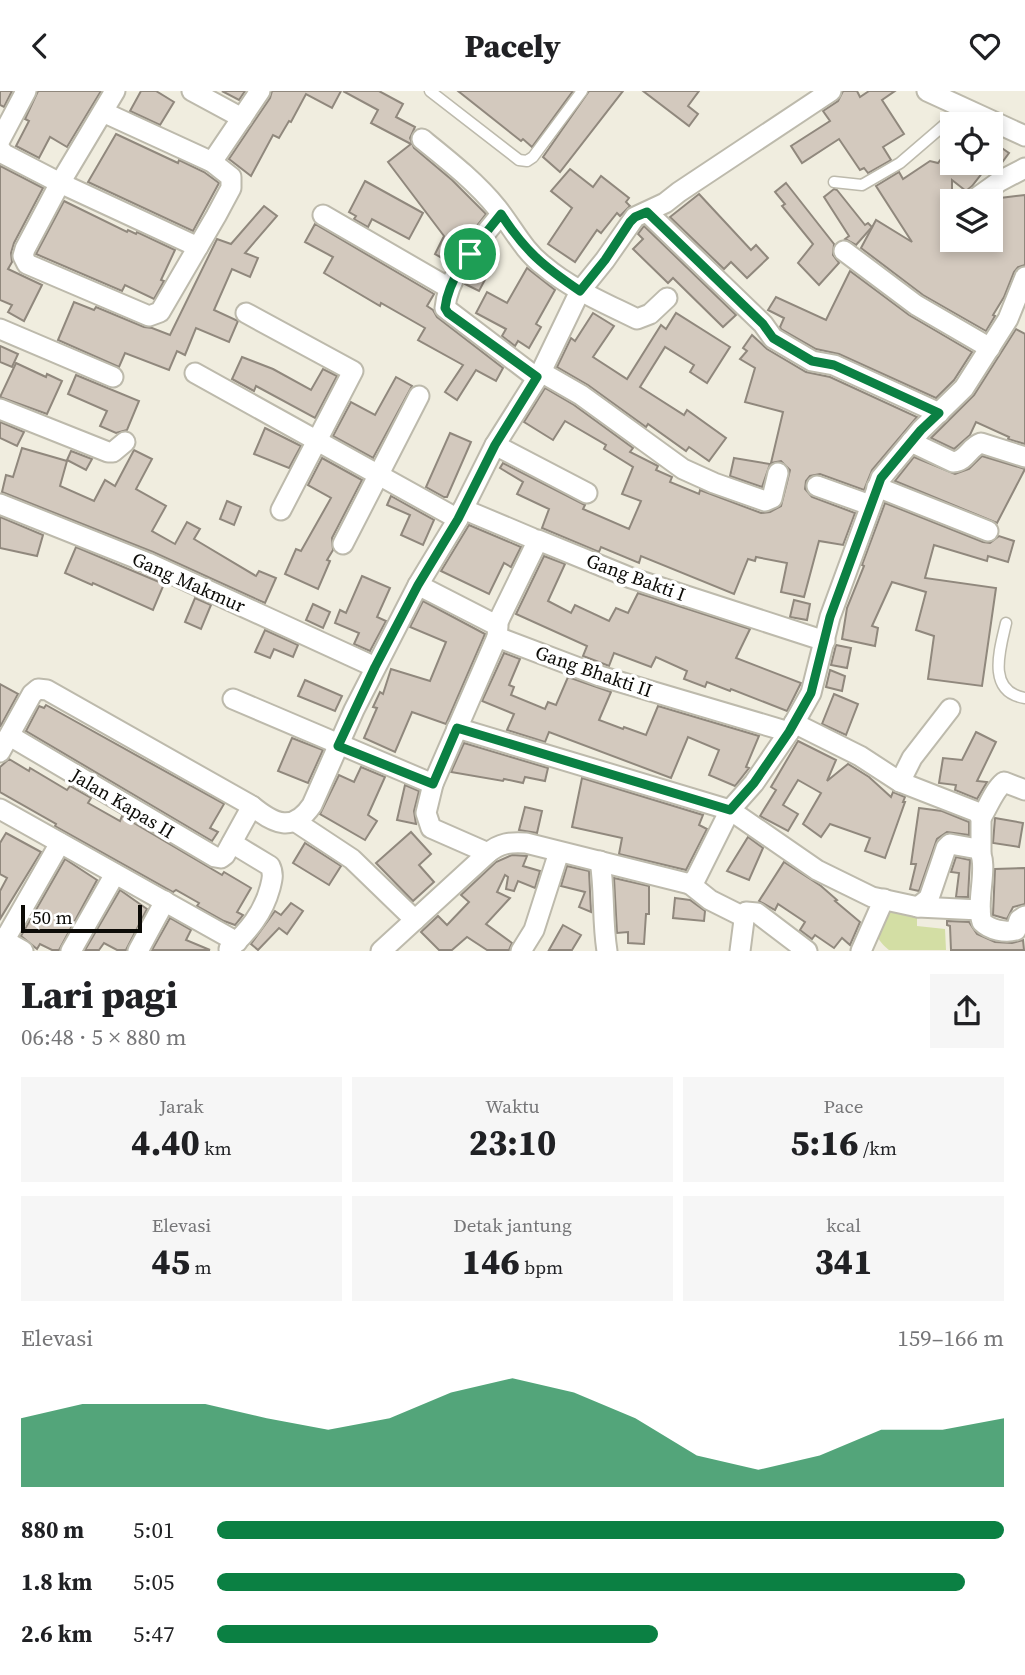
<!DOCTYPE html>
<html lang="id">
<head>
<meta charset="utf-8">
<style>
	:root { --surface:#fff; --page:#f6f6f6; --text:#202124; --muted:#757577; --accent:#0b8043 }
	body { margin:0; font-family:"Source Serif 4",serif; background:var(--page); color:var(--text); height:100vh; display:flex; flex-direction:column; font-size:26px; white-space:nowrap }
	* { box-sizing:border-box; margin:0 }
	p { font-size:23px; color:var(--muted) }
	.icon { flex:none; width:38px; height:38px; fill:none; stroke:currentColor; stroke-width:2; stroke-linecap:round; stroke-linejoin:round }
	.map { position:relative; height:860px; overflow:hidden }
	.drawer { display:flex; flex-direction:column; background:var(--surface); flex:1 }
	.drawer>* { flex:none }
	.tools { position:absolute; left:940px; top:21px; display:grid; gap:14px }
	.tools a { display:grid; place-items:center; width:63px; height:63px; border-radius:0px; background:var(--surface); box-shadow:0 4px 10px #0003; font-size:35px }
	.scale { position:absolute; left:21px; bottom:18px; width:121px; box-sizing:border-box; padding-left:7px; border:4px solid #0c0b07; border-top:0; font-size:19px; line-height:24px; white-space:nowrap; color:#0c0b07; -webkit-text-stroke:5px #fff; paint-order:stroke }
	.pin { position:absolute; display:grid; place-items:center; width:60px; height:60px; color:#fff; margin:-30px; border:4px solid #fff; border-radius:50%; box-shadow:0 2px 7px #0007 }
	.round { display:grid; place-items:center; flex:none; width:74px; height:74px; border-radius:0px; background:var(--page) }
	.overview { display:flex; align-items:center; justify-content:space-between; height:119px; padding:0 21px }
	h1 { font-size:38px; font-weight:800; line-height:52px }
	.stats { display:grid; grid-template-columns:repeat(3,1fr); gap:10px; height:119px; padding:7px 21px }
	.stats div { display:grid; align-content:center; border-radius:0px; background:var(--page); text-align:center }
	.stats b { font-size:35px; font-weight:800 }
	.stats small { font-size:19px; font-weight:400 }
	.stats p { font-size:19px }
	.chart { height:196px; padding:14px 21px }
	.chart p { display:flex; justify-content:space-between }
	.chart svg { width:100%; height:126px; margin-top:7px; fill:var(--accent); opacity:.7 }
	ul { padding:0 21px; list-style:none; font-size:23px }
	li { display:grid; grid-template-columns:112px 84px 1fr; align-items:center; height:52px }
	li i { height:18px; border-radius:9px; background:var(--accent) }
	header { display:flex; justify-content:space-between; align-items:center; height:91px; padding:0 21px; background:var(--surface); font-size:32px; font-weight:800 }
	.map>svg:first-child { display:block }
</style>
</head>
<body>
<header><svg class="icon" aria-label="back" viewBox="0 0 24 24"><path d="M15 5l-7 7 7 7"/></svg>Pacely<svg class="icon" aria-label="heart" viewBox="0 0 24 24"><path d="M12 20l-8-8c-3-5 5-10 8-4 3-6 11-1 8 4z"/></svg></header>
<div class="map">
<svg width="1025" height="860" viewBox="0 0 1025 860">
	<rect width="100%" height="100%" fill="#f0eddf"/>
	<path fill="#d3dea4" d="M 881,817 L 913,819 L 917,827 L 917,835 L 945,838 L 946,859 L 889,859 C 871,844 876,837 881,817 Z"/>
	<g fill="#d3c9be" stroke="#90887d" stroke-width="2">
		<path d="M 0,0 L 12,0 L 4,16 L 0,14 Z"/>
		<path d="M 38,0 L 101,0 L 67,56 L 50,46 L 39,67 L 16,55 L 29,30 L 25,28 Z"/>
		<path d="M 141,0 L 156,0 L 174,11 L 160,34 L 130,20 Z"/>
		<path d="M 222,0 L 245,0 L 239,9 Z"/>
		<path d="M 272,0 L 341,0 L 332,17 L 306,3 L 291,31 L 289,30 L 279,47 L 273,44 L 251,85 L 229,68 L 270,7 Z"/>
		<path d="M 343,0 L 379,0 L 403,13 L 396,26 L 415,36 L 410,47 L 414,57 L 452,89 L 486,123 L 449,171 L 435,163 L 444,145 L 388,71 L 411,53 L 371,32 L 378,19 Z"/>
		<path d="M 458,0 L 573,0 L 532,56 L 523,48 L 521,50 Z"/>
		<path d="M 589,0 L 623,0 L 560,81 L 543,66 Z"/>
		<path d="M 643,0 L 699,0 L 688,15 L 698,23 L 689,35 Z"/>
		<path d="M 843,0 L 857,0 L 860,6 L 869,0 L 895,0 L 882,9 L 904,43 L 883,56 L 891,69 L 868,82 L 864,77 L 860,79 L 839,48 L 802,72 L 791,55 L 830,30 L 823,20 L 838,10 Z"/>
		<path d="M 116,43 L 178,72 L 179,69 L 204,81 L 219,92 L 193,140 L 88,91 Z"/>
		<path d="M 990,49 L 1009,62 L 998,77 L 990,82 Z"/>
		<path d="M 952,53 L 952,72 L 990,72 L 972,95 L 966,100 L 952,89 L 952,149 L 990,149 L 990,117 L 1000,107 L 1025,104 L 1025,174 L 1018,176 L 1014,181 L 1004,206 L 993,224 L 995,225 L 986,240 L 923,204 L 861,157 L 876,129 L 912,151 L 876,95 L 899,81 L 903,88 L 930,70 L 938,72 Z"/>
		<path d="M 0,75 L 43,97 L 14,152 L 11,162 L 12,171 L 8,178 L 42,194 L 24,230 L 8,221 L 12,214 L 0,209 Z"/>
		<path d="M 570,78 L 593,96 L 601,85 L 629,107 L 626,111 L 630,115 L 620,125 L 617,122 L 601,142 L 597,139 L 575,171 L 548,153 L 572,117 L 551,100 Z"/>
		<path d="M 365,90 L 423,122 L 409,148 L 372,128 L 368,136 L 354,128 L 356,125 L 349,121 Z"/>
		<path d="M 786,92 L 834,153 L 833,164 L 839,172 L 819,194 L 798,172 L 813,153 L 782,115 L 785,113 L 775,101 Z"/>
		<path d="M 834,98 L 837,99 L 865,134 L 868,132 L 872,136 L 856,154 L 845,148 L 849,145 L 824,106 Z"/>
		<path d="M 699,103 L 751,159 L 756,154 L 768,167 L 747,187 L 731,171 L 724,178 L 670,126 Z"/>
		<path d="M 64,110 L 127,141 L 128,139 L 136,143 L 137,141 L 175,159 L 161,189 L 164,190 L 154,208 L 125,194 L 122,200 L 36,163 Z"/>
		<path d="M 264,115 L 277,125 L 245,162 L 258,167 L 250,186 L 232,178 L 214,219 L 238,230 L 229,251 L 196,237 L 185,264 L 177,260 L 169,279 L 125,262 L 119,276 L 58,249 L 74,211 L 94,219 L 96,216 L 144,236 L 152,237 L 170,244 L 217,148 L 231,153 Z"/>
		<path d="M 315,133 L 434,203 L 427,215 L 433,219 L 437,226 L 503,277 L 496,290 L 476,279 L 457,309 L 445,301 L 463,274 L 418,249 L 425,237 L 381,212 L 380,215 L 324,182 L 333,166 L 305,151 Z"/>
		<path d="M 644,135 L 736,224 L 723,236 L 673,187 L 668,192 L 633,158 L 643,148 L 638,143 Z"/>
		<path d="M 527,177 L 555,199 L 536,233 L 541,236 L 529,257 L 518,250 L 515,255 L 502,245 L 506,238 L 476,222 L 487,201 L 507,212 Z"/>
		<path d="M 474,178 L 487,185 L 479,200 L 465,193 Z"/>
		<path d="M 850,180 L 909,224 L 972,261 L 954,289 L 936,307 L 839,263 L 816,258 L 781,238 L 780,236 L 784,227 L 768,219 L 776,206 L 826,229 Z"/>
		<path d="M 593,222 L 614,235 L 593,266 L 627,288 L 661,234 L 666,238 L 676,222 L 730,256 L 707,292 L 690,281 L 694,274 L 665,256 L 640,296 L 684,324 L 687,319 L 726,347 L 709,370 L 689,356 L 686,360 L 648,333 L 646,336 L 588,294 L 557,276 L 571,247 L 575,250 Z"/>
		<path d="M 1016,238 L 1025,243 L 1025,353 L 1008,348 L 1009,346 L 976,331 L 970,344 L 954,358 L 931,347 L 974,304 Z"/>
		<path d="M 752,244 L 767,258 L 806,281 L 830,286 L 917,326 L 872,379 L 864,399 L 820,383 L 810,385 L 806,390 L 805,398 L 812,406 L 855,422 L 843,454 L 819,450 L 804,506 L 781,501 L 787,472 L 756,466 L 755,470 L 748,468 L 734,503 L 641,465 L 639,472 L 601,456 L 599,461 L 542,437 L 549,418 L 517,403 L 523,391 L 500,377 L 503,372 L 585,414 L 583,418 L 629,438 L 641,410 L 622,403 L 633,376 L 604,358 L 606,354 L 565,330 L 553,349 L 524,331 L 545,297 L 574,314 L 633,357 L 630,361 L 658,375 L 656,379 L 672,386 L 670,391 L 699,403 L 700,399 L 761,422 L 770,421 L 781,415 L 790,379 L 781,370 L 771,372 L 783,321 L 745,311 L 755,277 L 740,268 L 747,260 L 743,257 Z"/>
		<path d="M 0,255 L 18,263 L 12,276 L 0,271 Z"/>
		<path d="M 242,266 L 273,278 L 311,299 L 323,278 L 337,285 L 315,327 L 256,295 L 254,300 L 232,288 Z"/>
		<path d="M 16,272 L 46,286 L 47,283 L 62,290 L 47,323 L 0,306 Z"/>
		<path d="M 76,284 L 139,310 L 127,339 L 116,342 L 100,335 L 107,320 L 68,303 Z"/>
		<path d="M 396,286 L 412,295 L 373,367 L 333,345 L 351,311 L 375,324 Z"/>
		<path d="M 0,331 L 24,341 L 17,355 L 0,347 Z"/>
		<path d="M 265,337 L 301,355 L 289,377 L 254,363 Z"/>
		<path d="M 450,342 L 471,351 L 447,406 L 444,406 L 426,396 Z"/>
		<path d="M 22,357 L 67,370 L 60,395 L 94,410 L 105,389 L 115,395 L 134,359 L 152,368 L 136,398 L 166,415 L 152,440 L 175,453 L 187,431 L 200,438 L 194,448 L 256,485 L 259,480 L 276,487 L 265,512 L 153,461 L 2,401 L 6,384 L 13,386 Z"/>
		<path d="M 71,360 L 92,368 L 86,379 L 67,369 Z"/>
		<path d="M 982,365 L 1025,378 L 997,432 L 895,390 L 914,366 L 955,383 L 969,378 Z"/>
		<path d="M 322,367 L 362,389 L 332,447 L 333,459 L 327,469 L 330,470 L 318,498 L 285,483 L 296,458 L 301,460 L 331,407 L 308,394 Z"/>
		<path d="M 734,367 L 770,373 L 762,396 L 730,385 Z"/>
		<path d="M 391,405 L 434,429 L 423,454 L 401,444 L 410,424 L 387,414 Z"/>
		<path d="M 227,410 L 241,416 L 234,434 L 220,428 Z"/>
		<path d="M 885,412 L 983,451 L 990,452 L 999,445 L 1014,450 L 1008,471 L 988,465 L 987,470 L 934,454 L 925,487 L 996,497 L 982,595 L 928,588 L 934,545 L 916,539 L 926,501 L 892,491 L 872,535 L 878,537 L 875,555 L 842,548 L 847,517 L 864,475 L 862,474 Z"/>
		<path d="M 0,426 L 43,444 L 37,465 L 0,457 Z"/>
		<path d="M 469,434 L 521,456 L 511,476 L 504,472 L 489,503 L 441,480 Z"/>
		<path d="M 76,456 L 164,493 L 153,519 L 93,492 L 92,494 L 65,482 Z"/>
		<path d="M 544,465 L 565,473 L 548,510 L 571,522 L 575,514 L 609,530 L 616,517 L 628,522 L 638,502 L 750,538 L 736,567 L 801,592 L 787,620 L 731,598 L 730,600 L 707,591 L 705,596 L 684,588 L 687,580 L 656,566 L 651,576 L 614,562 L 609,575 L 604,573 L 583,565 L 587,555 L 516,523 Z"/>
		<path d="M 362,485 L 390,497 L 377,526 L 386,530 L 370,560 L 354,553 L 359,542 L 335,532 L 340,519 L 346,522 Z"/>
		<path d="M 195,507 L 211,514 L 201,538 L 185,531 Z"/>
		<path d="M 794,509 L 810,513 L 807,529 L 790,526 Z"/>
		<path d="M 423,510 L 485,543 L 446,633 L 412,621 L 395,661 L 364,647 L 377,617 L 373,616 L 380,601 L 383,603 L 391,578 L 430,590 L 446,551 L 410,536 Z"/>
		<path d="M 313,513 L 330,521 L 323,537 L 306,529 Z"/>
		<path d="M 265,539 L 298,554 L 293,566 L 274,558 L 270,567 L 255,561 Z"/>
		<path d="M 836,554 L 851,557 L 847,577 L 831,574 Z"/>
		<path d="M 504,562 L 520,568 L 509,594 L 514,596 L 511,604 L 545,618 L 548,611 L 556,614 L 568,586 L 611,601 L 599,629 L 623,638 L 624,636 L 646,644 L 658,615 L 759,645 L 746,676 L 749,677 L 735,695 L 709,684 L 719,659 L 688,646 L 671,687 L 549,641 L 545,651 L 507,639 L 514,623 L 482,610 Z"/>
		<path d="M 830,579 L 845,585 L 842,600 L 826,596 Z"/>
		<path d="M 305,589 L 342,605 L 335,620 L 298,605 Z"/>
		<path d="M 0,593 L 18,603 L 0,636 Z"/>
		<path d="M 834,603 L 858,613 L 846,644 L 822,633 Z"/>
		<path d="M 46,614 L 224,713 L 210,737 L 218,741 L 212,750 L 26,640 L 39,615 L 44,617 Z"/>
		<path d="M 976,641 L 996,651 L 977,690 L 987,691 L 977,708 L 955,699 L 956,694 L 939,692 L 943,667 L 962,669 Z"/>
		<path d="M 292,647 L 323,659 L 308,692 L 278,680 Z"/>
		<path d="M 798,650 L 836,669 L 827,690 L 848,673 L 869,686 L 891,706 L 893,701 L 905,706 L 903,711 L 905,711 L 885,767 L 865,760 L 870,747 L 830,733 L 821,746 L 803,733 L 821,702 L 798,689 L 783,714 L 798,723 L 788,740 L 760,725 L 776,699 L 771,696 Z"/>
		<path d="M 464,652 L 548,677 L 545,690 L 525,686 L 523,692 L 504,688 L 503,690 L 451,681 Z"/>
		<path d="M 9,668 L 29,680 L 30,677 L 67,699 L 70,695 L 91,707 L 88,712 L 120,730 L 122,725 L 222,784 L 224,781 L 251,797 L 237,821 L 243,824 L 235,834 L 224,830 L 197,815 L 199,812 L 176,799 L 173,801 L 55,735 L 56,733 L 0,701 L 0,676 Z"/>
		<path d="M 361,676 L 385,686 L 368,724 L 377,730 L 365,749 L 320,723 L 339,684 L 354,691 Z"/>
		<path d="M 582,687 L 703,724 L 699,734 L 707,738 L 686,779 L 619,763 L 622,747 L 572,736 Z"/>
		<path d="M 405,694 L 419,700 L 414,720 L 416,733 L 397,729 Z"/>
		<path d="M 525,716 L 542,720 L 537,742 L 519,739 Z"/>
		<path d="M 919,717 L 942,720 L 969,731 L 969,744 L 947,741 L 937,748 L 919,800 L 910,798 L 916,773 L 911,773 Z"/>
		<path d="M 995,727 L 1023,732 L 1019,756 L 993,752 Z"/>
		<path d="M 411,741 L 431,763 L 419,774 L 434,791 L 413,810 L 376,772 Z"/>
		<path d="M 6,742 L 41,761 L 0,828 L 0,800 L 7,787 L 0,783 L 0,752 Z"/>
		<path d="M 748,746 L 763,757 L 749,789 L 727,780 Z"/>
		<path d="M 305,752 L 341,775 L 329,794 L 293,772 Z"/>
		<path d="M 512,764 L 527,765 L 523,775 L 540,780 L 535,797 L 518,790 L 514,800 L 506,798 L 508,786 L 505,784 L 497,801 L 510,807 L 486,833 L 512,852 L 509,859 L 487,859 L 467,846 L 452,859 L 439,859 L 421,841 L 438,825 L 447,834 L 469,811 L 461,804 L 496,771 Z"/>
		<path d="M 956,766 L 970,769 L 968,806 L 956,806 L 959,782 L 951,781 Z"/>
		<path d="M 65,768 L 97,789 L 59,859 L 52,859 L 40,853 L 37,858 L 21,845 Z"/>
		<path d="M 784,771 L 821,795 L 837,809 L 835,810 L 860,831 L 850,854 L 842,847 L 834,857 L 815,844 L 812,848 L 800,839 L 805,831 L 778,813 L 775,819 L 759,810 Z"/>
		<path d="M 567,775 L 589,780 L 591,821 L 579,816 L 585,801 L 561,795 Z"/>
		<path d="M 1025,777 L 1025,813 L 1013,816 L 1007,828 L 993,824 L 995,778 Z"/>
		<path d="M 614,787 L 649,795 L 649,823 L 646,823 L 644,853 L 628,852 L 628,841 L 617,842 Z"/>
		<path d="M 120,799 L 147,818 L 126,859 L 117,859 L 104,852 L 99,859 L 85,859 Z"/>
		<path d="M 675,807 L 690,809 L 705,820 L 704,830 L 673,827 Z"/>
		<path d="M 291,812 L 303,820 L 287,843 L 279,837 L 258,859 L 251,853 L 275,820 L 281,824 Z"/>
		<path d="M 170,827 L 191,839 L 186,849 L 210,859 L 152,859 Z"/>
		<path d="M 947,830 L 969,831 L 977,843 L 995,851 L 1012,852 L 1023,849 L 1024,859 L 951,859 L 950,835 L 947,834 Z"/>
		<path d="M 563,834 L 581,844 L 572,859 L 549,859 Z"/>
	</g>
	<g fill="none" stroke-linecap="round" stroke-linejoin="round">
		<g stroke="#bdbaac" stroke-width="13">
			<g id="service">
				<path d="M 430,0 L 519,69 L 527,70 L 533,66 L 582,0"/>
				<path d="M 834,91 L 862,94 L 900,72 L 964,17"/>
				<path d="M 1006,532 C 1000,558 986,601 1025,607"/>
			</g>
		</g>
		<g stroke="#bdbaac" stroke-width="23">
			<g id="minor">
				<path d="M 192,0 L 242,27"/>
				<path d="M 927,0 L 1025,45"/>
				<path d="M 103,21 L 212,71 L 231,86 L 231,97 L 216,125 L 160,221 L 149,225 L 27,173 L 23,165 L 25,158 L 60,92 L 115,0"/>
				<path d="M 422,48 C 448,69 476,91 497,117 C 513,137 523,159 544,175 C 571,198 605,212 637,228 L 650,223 L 667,207"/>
				<path d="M 0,49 L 26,0"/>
				<path d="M 0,58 L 4,63 L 60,92 L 198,156"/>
				<path d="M 212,71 L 260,0"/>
				<path d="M 972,110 L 1000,90 L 1025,77"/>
				<path d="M 647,121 L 763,233 L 773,247 L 812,270 L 834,274 L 939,322"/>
				<path d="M 501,123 C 480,150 448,182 445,217 L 537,287"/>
				<path d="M 323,124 L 449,197"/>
				<path d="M 844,160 L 916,214 L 990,257"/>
				<path d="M 246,222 L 353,280 L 281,419"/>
				<path d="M 0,238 L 113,286"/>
				<path d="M 541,281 L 581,304 L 683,378 L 714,392 L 765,410 L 772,407 L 778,382"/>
				<path d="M 195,282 L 458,428"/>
				<path d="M 0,318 L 108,361 L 113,361 L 125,351"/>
				<path d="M 911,351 L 953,371 C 967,370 969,356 981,352 L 1025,366"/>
				<path d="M 495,354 L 587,402"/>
				<path d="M 817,395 L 870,414"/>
				<path d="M 877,396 L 988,440"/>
				<path d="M 0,413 L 148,472 L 375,576"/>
				<path d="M 463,418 L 532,447"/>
				<path d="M 343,453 L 419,305"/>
				<path d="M 418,494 L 498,535 L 497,546 L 433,693"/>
				<path d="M 497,533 L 538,449 L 631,487 L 825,550"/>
				<path d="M 497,546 L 600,585 L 789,641"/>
				<path d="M 233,608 L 433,693 L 426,722 L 431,737 L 488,762"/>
				<path d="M 794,632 L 860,665 L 900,691 L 977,721 L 981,727 L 981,761"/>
				<path d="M 457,637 L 730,719 L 817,779 L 872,806 L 918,816 L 929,807 L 946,757 L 950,753 L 978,758 C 990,772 975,810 982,831 C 990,839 1005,842 1016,839 L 1019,829 L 1025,825"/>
				<path d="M 10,645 L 215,766 L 221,767 L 225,764 L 252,715 C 274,733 293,742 312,714 L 354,619 L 418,494 L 458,428 L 495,354 L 541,281 L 580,200 L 605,169 L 635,126 L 665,112 L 679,101 L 831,0"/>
				<path d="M 0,661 L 32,603 L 38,598 L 47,599 L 252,715"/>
				<path d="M 900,691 L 912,667 L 950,618"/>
				<path d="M 0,718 L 237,851"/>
				<path d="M 981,727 C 988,716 994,699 1004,691 L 1025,699"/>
				<path d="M 296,731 L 352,768 L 415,829"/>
				<path d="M 600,770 C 605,800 602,829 607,860"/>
				<path d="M 690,793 L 710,809 L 742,825 L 744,829 L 740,860"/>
				<path d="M 918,816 L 980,819"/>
				<path d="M 742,825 L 746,821 L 757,822 L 807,860"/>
				<path d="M 0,847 L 23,860"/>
				<path d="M 0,857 L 60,752"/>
				<path d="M 229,858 C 248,840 263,823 270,797 C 272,789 274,783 270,775 L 232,752"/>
				<path d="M 71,860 L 115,783"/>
				<path d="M 138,860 L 165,810"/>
				<path d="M 381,860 L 488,762 C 500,752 510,751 526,752 L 690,793 L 696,787 L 730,719 L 754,692 L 789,641 L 811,602 L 830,526 L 881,387 L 921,339 L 964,297 L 1008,228 L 1025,186"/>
				<path d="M 521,860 L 534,839 L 559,761"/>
				<path d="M 861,860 L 884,808"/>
			</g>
		</g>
		<use href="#service" stroke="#fff" stroke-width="10"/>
		<use href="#minor" stroke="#fff" stroke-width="19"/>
	</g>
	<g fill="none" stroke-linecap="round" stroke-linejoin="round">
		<g stroke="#fff" stroke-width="14">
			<path id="route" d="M 647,121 L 763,233 L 773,247 L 812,270 L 834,274 L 939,322 L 921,339 L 881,387 L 830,526 L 811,602 L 789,641 L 754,692 L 730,719 L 457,637 L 433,693 L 338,655 L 375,576 L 418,494 L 458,428 L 495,354 L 537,286 L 448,222 L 445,217 C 449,182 480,150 501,123 C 525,160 543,175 580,200 L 605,169 L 630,131 L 635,126 Z"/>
		</g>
		<use href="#route" stroke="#0b8043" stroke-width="9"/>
	</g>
	<g text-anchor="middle" stroke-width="7" stroke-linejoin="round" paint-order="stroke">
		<g font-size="19" fill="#0c0b07" stroke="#fff">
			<text transform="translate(636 486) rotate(20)" y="7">Gang Bakti I</text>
			<text transform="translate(189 491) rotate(24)" y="7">Gang Makmur</text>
			<text transform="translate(594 580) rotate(19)" y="7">Gang Bhakti II</text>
			<text transform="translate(123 712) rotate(31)" y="7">Jalan Kapas II</text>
		</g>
	</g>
</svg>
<div class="tools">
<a><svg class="icon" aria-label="locate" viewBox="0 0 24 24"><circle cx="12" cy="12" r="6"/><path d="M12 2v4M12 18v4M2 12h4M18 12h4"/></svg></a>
<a><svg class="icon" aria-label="layers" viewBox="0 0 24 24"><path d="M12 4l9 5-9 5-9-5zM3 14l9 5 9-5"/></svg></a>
</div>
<div class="scale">50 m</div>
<div class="pin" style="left:470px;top:163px;background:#1e9e55"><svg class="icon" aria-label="arrive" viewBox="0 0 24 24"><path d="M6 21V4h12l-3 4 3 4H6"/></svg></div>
</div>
<section class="drawer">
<div class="overview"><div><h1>Lari pagi</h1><p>06:48 · 5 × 880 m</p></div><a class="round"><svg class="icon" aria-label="share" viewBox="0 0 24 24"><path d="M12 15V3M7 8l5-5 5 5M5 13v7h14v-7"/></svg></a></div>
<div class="stats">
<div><p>Jarak</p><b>4.40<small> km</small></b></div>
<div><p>Waktu</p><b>23:10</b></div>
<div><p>Pace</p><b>5:16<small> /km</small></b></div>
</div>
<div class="stats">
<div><p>Elevasi</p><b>45<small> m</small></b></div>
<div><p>Detak jantung</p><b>146<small> bpm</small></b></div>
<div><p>kcal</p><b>341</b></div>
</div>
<div class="chart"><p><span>Elevasi</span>159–166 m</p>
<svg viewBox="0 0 160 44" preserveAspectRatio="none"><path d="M0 44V20L10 15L20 15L30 15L40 20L50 24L60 20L70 11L80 6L90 11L100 20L110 33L120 38L130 33L140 24L150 24L160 20V44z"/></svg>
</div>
<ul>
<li><b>880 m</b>5:01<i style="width:100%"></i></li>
<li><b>1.8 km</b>5:05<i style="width:95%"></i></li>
<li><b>2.6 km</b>5:47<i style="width:56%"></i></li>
</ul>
</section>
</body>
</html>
